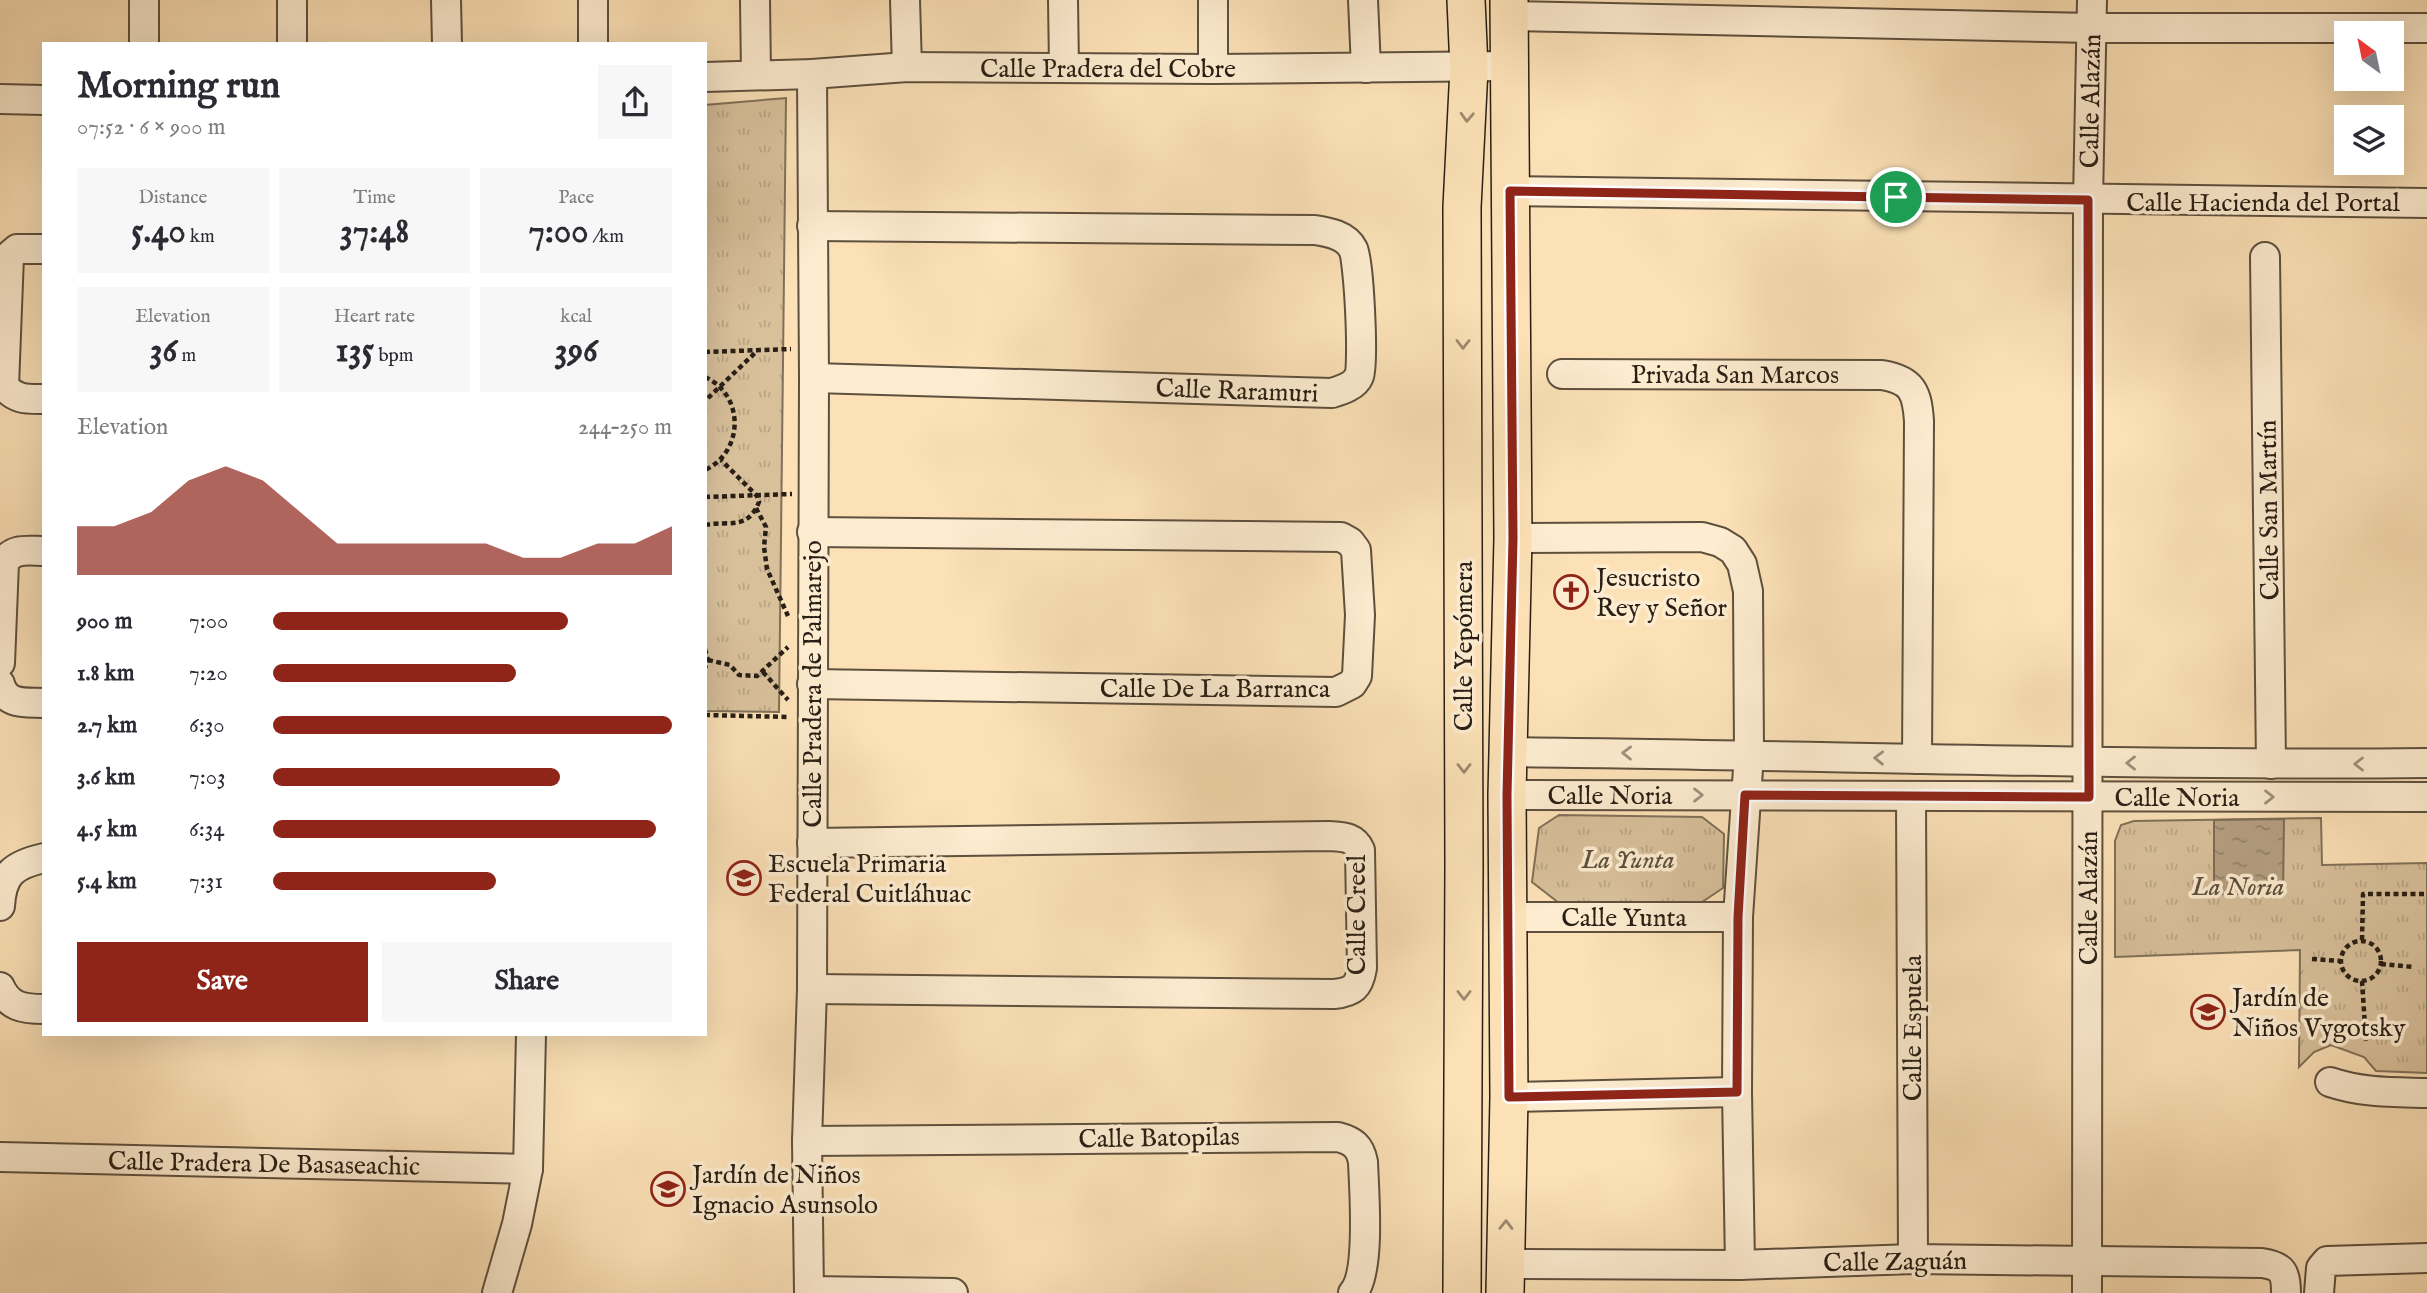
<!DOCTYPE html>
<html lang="en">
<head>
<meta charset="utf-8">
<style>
	:root { --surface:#fff; --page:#f7f7f7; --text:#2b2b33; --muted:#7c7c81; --accent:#8f2418 }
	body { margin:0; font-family:"IM FELL English",serif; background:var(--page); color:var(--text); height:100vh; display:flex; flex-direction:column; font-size:26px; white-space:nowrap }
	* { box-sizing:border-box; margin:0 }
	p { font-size:23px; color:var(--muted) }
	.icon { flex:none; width:38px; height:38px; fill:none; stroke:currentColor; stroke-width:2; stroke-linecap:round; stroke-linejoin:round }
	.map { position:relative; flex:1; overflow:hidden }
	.details { position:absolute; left:42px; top:42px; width:665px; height:994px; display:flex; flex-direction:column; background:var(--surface); border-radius:0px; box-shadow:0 7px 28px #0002 }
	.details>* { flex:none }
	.needle { width:46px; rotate:327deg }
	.buttons { position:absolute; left:2334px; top:21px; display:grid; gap:14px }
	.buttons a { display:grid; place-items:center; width:70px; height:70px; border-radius:0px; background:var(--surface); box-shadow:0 7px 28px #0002; font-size:35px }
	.pin { position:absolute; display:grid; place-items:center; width:60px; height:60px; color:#fff; margin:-30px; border:4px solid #fff; border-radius:50%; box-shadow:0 2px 7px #0007 }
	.round { display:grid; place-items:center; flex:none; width:74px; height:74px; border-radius:0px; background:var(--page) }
	.summary { display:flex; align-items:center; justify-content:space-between; height:119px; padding:0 35px }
	h1 { font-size:38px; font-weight:700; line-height:52px }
	.metrics { display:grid; grid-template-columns:repeat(3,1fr); gap:10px; height:119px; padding:7px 35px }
	.metrics div { display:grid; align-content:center; border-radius:0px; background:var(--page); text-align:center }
	.metrics b { font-size:35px; font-weight:700 }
	.metrics small { font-size:19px; font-weight:400 }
	.metrics p { font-size:19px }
	.chart { height:196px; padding:14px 35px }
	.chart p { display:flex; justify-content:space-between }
	.chart svg { width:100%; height:126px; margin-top:7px; fill:var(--accent); opacity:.7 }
	.cta { display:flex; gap:14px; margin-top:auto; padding:14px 35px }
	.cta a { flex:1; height:80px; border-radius:0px; background:var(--accent); color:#fff; font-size:28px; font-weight:700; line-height:80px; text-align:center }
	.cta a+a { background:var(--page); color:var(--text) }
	ul { padding:0 35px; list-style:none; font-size:23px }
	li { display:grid; grid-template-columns:112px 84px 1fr; align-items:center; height:52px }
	li i { height:18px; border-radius:9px; background:var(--accent) }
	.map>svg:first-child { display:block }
</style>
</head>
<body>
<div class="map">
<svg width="2427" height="1293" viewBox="0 0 2427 1293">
	<defs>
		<pattern id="park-tufts" width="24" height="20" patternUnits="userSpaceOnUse" patternTransform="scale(1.75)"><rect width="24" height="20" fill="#d8c09b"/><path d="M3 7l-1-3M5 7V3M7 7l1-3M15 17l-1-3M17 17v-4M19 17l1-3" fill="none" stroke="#b9a585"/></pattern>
		<pattern id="water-ripples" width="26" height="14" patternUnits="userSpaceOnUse" patternTransform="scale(1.75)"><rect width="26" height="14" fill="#b49f80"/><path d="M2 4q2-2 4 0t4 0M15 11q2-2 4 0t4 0" fill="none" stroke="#928168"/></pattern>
	</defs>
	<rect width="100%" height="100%" fill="#fce1b7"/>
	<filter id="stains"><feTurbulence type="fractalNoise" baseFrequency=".00286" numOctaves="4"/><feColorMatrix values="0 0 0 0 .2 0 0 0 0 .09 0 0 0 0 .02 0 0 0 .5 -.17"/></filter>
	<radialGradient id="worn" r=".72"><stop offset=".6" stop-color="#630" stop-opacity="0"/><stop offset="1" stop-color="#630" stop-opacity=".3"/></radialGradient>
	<g fill="url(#park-tufts)" stroke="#807058" stroke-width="2">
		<path d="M 786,98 L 779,712 L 705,711 L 705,105 Z"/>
		<path d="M 1559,815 L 1702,817 L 1724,834 L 1723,888 L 1702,902 L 1559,903 L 1532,882 L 1539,828 Z"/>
		<path d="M 2321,818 L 2322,865 L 2427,863 L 2427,1073 L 2376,1071 L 2364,1057 L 2331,1045 L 2314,1052 L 2299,1067 L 2300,950 L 2115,957 L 2115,841 L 2121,825 L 2134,821 Z"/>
	</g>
	<path fill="url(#water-ripples)" stroke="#7c6c55" stroke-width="2" d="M 2284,819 L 2283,895 L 2214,894 L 2214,820 Z"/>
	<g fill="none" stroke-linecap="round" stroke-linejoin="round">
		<g stroke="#5e503e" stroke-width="32">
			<g id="minor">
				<path d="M 144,0 L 144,44"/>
				<path d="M 292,0 L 292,44"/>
				<path d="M 446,0 L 447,44"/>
				<path d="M 593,0 L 593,44"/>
				<path d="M 755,0 L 756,74"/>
				<path d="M 905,0 L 907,67"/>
				<path d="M 1063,0 L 1064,67"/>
				<path d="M 1213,0 L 1213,69"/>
				<path d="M 1363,0 L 1366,68"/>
				<path d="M 1510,16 L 2092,28 L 2427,28"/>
				<path d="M 705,77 L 812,74 L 907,67 L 1213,69 L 1510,66"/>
				<path d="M 0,99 L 44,100"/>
				<path d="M 1510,191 L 2427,203"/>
				<path d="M 812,226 L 1315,230 C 1328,232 1346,235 1353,249 C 1359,260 1364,364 1359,376 C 1355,386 1342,390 1332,393 L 814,378"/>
				<path d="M 44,249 L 17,249 L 9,256 L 4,386 C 16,400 26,399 44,399"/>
				<path d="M 2265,257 L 2271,764"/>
				<path d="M 1562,374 L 1882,375 C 1913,380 1917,393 1919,421 L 1917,759"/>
				<path d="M 1513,538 L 1702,537 L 1720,542 L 1733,550 L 1742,564 L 1748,591 L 1749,754 L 1738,917 L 1737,1092 L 1740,1265"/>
				<path d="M 0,663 L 4,563 C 12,547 29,551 44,551"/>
				<path d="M 0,684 C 6,706 26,702 44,703"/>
				<path d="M 812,684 L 1336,692 L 1352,684 L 1357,676 L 1360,615 L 1356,550 L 1350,542 L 1341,537 L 812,532"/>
				<path d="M 1509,752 C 1815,755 2121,766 2427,763"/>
				<path d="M 1507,795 L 2427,797"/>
				<path d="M 1911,797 L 1913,1259"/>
				<path d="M 0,906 C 2,874 13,865 44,858"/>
				<path d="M 1510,917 L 1738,917"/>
				<path d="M 0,987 C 9,1007 23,1009 44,1009"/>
				<path d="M 812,989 L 1334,994 C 1353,992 1359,987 1362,968 L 1360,850 C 1354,836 1342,837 1328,836 L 812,843"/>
				<path d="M 2330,1082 C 2362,1093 2393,1092 2427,1093"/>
				<path d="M 1509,1097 L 1737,1092"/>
				<path d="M 807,1141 L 1338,1137 C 1353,1141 1360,1146 1363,1162 C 1364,1191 1371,1272 1353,1293"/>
				<path d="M 0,1157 L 528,1169"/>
				<path d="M 1505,1264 L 1740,1265 L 1913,1259 L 2262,1263 C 2283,1266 2286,1273 2286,1293"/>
				<path d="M 809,1291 L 953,1293"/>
				<path d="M 497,1293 L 517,1224 L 528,1169 L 531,1034"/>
				<path d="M 809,1293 L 807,1141 L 812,989 L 814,378 L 812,74"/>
				<path d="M 2087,1293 L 2088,200 L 2092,0"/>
				<path d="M 2319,1293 L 2321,1268 L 2327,1261 L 2427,1258"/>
			</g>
		</g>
		<g stroke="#291f15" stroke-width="40">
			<g id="major">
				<path d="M 1462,1293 L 1464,865 L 1462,207 L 1469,68 L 1466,0"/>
				<path d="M 1505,1293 L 1509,1097 L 1507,795 L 1513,538 L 1509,0"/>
			</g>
		</g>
		<g stroke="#291f15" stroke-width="4.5" stroke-dasharray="5 3.5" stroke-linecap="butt">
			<path d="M 705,352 L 791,349"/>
			<path d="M 705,377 C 745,395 744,452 705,470"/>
			<path d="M 708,398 L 757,351"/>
			<path d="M 705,497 L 792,494"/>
			<path d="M 756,508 L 766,527 L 764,547 L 767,569 L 788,616"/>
			<path d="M 705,525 C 730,520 747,531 759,502 L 757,496 L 721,460"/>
			<path d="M 705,649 L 708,660 L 705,668"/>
			<path d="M 708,660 L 730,665 L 739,675 L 757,676 L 788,647"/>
			<path d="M 763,672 L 788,700"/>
			<path d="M 705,715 L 789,717"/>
			<path d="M 2362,940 L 2363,894 L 2427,894"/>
			<circle cx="2361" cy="961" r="20"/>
			<path d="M 2312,959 L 2340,961"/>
			<path d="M 2381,964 L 2413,967"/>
			<path d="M 2362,981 L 2366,1041"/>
		</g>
		<use href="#minor" stroke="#fdecd0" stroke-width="28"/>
		<use href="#major" stroke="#fce1b7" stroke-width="37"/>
	</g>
	<defs><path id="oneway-chevron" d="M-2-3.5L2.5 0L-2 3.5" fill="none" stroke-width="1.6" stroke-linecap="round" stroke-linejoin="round" transform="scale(1.75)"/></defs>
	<g stroke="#9d8a6e">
		<use href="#oneway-chevron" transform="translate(1467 117) rotate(93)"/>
		<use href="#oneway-chevron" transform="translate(1463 344) rotate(90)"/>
		<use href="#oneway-chevron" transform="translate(1464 768) rotate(90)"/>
		<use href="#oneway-chevron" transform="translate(1464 995) rotate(90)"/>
		<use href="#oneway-chevron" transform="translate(1506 1225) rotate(-89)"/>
	</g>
	<g stroke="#9e907c">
		<use href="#oneway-chevron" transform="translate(1627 753) rotate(-179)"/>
		<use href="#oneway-chevron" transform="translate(1879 758) rotate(-179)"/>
		<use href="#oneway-chevron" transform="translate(2131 763) rotate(-180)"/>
		<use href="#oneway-chevron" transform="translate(2359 764) rotate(180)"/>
		<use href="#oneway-chevron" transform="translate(1698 795)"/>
		<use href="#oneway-chevron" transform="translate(2269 797)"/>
	</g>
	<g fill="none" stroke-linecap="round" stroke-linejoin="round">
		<g stroke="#fff" stroke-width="14">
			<path id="route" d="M 1510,191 L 2088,200 L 2089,797 L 1745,795 L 1738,917 L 1737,1092 L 1509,1097 L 1507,795 L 1513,538 Z"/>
		</g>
		<use href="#route" stroke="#8f2418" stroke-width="9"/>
	</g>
	<defs>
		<g id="church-ring" transform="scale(1.75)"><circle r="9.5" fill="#fdecd0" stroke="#8f2418" stroke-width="1.5"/><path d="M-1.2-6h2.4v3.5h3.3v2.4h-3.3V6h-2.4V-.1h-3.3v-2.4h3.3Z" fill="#8f2418"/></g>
		<g id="school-ring" transform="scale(1.75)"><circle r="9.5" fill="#fdecd0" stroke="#8f2418" stroke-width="1.5"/><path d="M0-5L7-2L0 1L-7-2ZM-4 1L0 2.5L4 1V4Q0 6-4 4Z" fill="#8f2418"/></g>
	</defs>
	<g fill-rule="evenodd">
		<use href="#church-ring" x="1571" y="592"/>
		<use href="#school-ring" x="744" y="878"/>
		<use href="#school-ring" x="2208" y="1012"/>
		<use href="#school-ring" x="668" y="1189"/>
	</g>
	<g text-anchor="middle" stroke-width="7" stroke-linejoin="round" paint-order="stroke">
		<g font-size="26" fill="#291f15" stroke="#fdecd0">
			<text x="1108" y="77">Calle Pradera del Cobre</text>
			<text transform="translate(2090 101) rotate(-89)" y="9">Calle Alazán</text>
			<text x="2263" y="211">Calle Hacienda del Portal</text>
			<text x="1735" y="383">Privada San Marcos</text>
			<text transform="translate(1237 390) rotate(2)" y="9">Calle Raramuri</text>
			<text transform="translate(2268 510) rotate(-91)" y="9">Calle San Martín</text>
			<text transform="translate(1463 646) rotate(-90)" y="9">Calle Yepómera</text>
			<text transform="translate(812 684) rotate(-90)" y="9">Calle Pradera de Palmarejo</text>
			<text x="1215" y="697">Calle De La Barranca</text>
			<text x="1610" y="804">Calle Noria</text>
			<text x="2177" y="806">Calle Noria</text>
			<text transform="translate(2088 898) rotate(-90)" y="9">Calle Alazán</text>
			<text transform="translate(1356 915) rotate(-90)" y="9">Calle Creel</text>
			<text x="1624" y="926">Calle Yunta</text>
			<text transform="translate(1912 1028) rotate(-90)" y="9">Calle Espuela</text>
			<text transform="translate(1159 1137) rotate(-1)" y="9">Calle Batopilas</text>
			<text transform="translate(264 1163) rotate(1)" y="9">Calle Pradera De Basaseachic</text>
			<text transform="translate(1895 1261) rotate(-1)" y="9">Calle Zaguán</text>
		</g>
		<g font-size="26" fill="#291f15" stroke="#fdecd0" text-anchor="start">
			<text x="1596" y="586">Jesucristo<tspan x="1596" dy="30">Rey y Señor</tspan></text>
			<text x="768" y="872">Escuela Primaria<tspan x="768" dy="30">Federal Cuitláhuac</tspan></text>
			<text x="2232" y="1006">Jardín de<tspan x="2232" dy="30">Niños Vygotsky</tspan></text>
			<text x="692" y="1183">Jardín de Niños<tspan x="692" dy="30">Ignacio Asunsolo</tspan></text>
		</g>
		<g font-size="26" font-style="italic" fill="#5e4f3d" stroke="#fdecd0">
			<text x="1628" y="868">La Yunta</text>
			<text x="2238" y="895">La Noria</text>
		</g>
	</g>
	<rect width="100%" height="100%" filter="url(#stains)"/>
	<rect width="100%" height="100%" fill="url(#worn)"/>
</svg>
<div class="buttons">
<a><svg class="needle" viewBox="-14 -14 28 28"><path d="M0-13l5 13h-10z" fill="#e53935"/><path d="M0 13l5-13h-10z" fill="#7c7c81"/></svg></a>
<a><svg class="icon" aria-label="layers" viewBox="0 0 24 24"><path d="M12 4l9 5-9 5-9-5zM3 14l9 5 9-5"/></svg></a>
</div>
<div class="pin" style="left:1896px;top:197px;background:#1e9e55"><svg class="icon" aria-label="arrive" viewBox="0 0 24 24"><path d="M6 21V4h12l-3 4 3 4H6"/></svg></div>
<section class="details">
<div class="summary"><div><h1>Morning run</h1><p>07:52 · 6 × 900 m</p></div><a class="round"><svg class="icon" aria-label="share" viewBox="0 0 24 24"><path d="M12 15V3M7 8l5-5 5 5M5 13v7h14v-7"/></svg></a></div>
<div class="metrics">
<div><p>Distance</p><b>5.40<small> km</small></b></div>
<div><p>Time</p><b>37:48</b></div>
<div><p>Pace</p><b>7:00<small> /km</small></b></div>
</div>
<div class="metrics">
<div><p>Elevation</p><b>36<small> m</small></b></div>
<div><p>Heart rate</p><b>135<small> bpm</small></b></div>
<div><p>kcal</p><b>396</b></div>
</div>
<div class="chart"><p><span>Elevation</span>244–250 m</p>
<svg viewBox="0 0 160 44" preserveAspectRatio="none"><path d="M0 44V27L10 27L20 22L30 11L40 6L50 11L60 22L70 33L80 33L90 33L100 33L110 33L120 38L130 38L140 33L150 33L160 27V44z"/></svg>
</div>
<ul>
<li><b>900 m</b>7:00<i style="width:74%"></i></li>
<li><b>1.8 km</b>7:20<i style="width:61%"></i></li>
<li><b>2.7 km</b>6:30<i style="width:100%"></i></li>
<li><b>3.6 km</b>7:03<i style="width:72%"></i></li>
<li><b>4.5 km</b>6:34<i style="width:96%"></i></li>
<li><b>5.4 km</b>7:31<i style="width:56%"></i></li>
</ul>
<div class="cta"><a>Save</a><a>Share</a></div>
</section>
</div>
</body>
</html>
